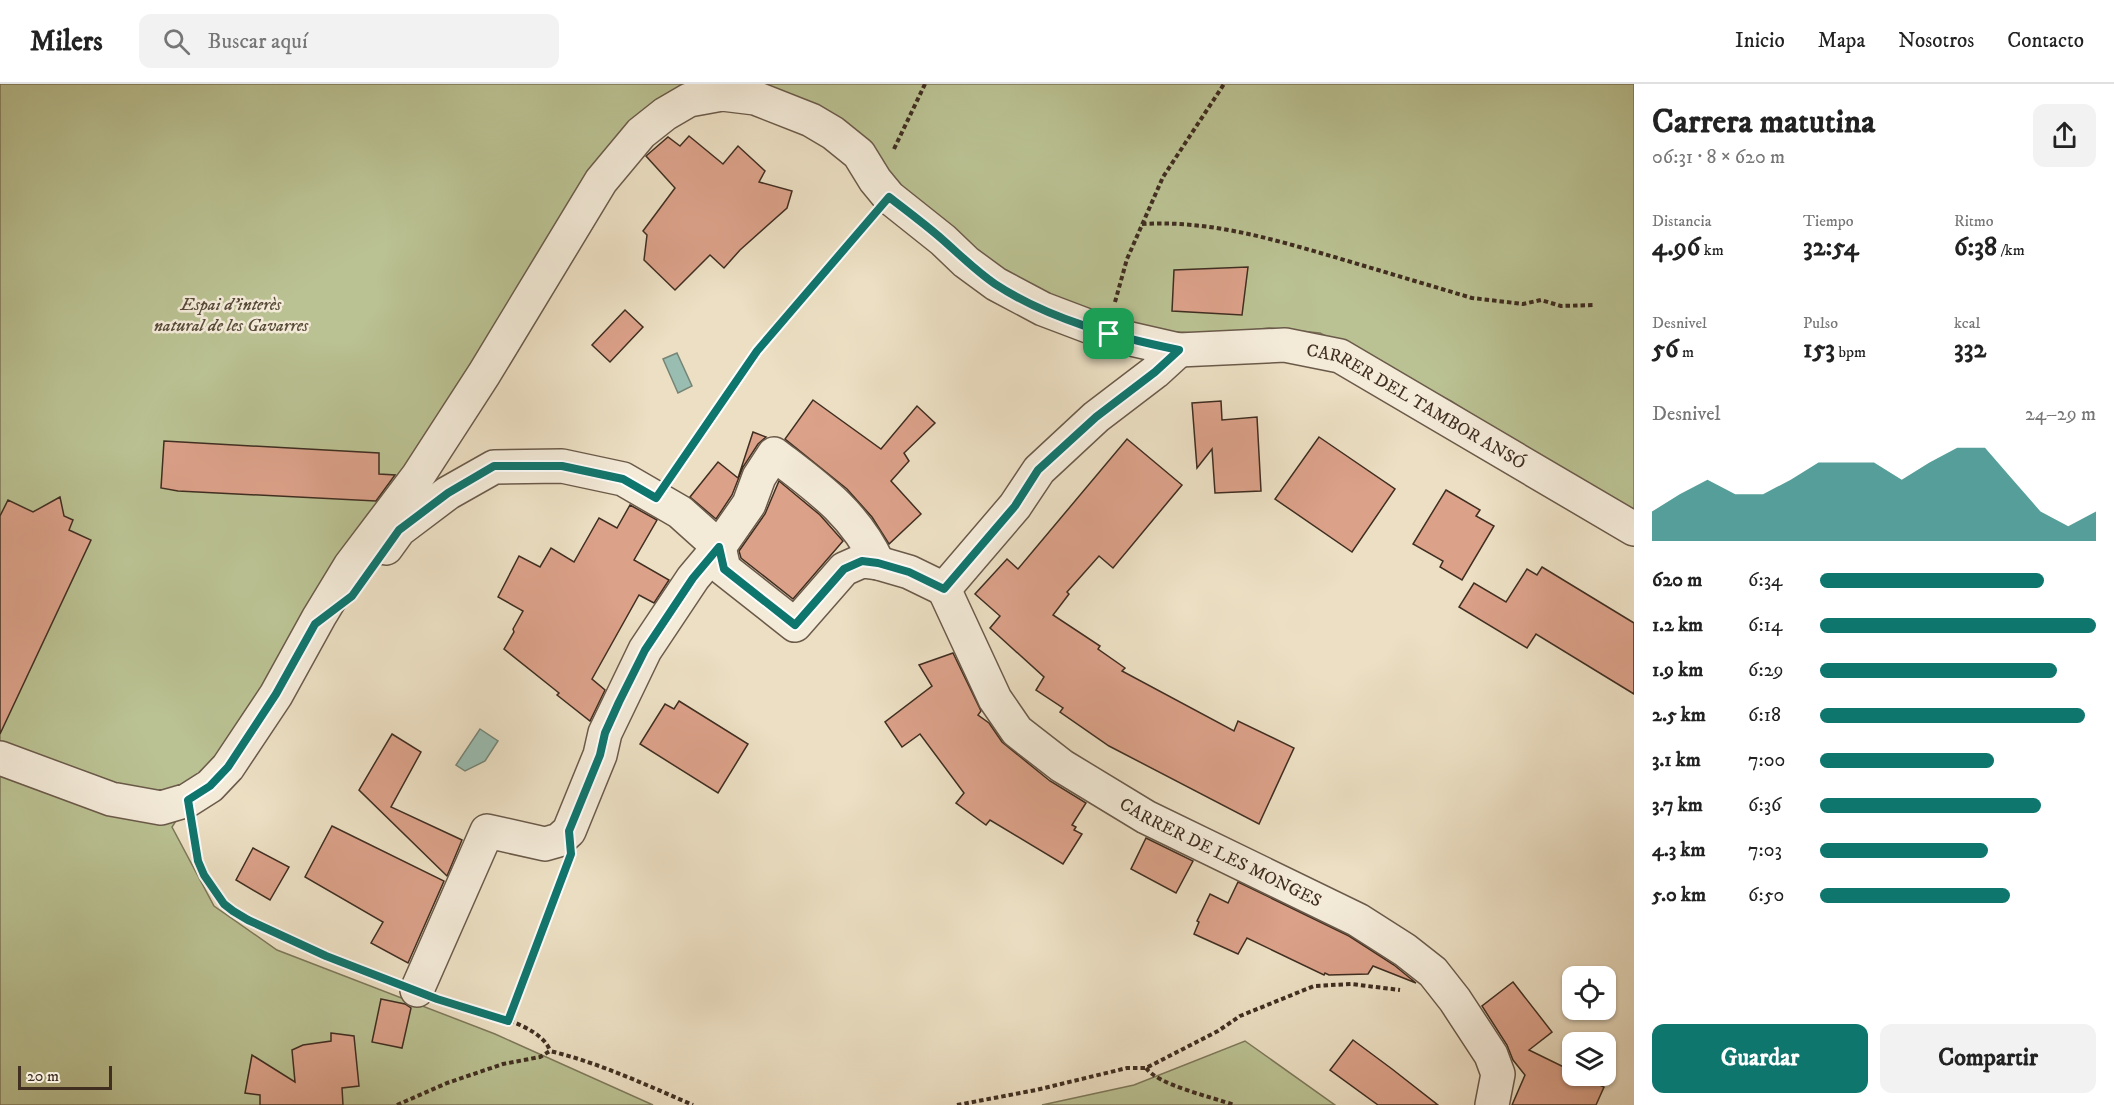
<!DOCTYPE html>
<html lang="es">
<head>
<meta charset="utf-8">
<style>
	:root { --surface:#fff; --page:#f2f2f2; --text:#222; --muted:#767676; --line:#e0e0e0; --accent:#0f766e }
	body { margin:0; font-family:"IM FELL DW Pica",serif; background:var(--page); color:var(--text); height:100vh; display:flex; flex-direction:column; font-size:22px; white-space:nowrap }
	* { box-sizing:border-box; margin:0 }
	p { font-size:20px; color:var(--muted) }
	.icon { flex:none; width:33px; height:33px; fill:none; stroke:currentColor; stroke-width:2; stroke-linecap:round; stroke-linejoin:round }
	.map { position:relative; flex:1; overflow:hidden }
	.sheet { display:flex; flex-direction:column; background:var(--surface); width:480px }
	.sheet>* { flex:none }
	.fabs { position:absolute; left:1562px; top:882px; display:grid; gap:12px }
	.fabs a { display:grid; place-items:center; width:54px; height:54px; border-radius:12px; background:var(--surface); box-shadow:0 2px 4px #0004; font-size:30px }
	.scale { position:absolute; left:18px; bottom:15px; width:94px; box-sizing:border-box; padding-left:6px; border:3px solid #402e21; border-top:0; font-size:16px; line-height:21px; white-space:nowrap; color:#402e21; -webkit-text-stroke:4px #f3ead8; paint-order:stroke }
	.pin { position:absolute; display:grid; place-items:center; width:51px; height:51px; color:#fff; margin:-26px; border-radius:12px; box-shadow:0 3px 9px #0006 }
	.round { display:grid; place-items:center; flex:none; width:63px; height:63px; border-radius:12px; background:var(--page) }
	.summary { display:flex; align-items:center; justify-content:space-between; height:102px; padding:0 18px }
	h1 { font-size:33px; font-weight:800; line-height:45px }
	.figures { display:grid; grid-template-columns:repeat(3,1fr); gap:9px; height:102px; padding:6px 18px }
	.figures div { display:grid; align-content:center }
	.figures b { font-size:26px; font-weight:800 }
	.figures small { font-size:16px; font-weight:400 }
	.figures p { font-size:16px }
	.chart { height:168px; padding:12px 18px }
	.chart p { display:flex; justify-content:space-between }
	.chart svg { width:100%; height:108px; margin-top:6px; fill:var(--accent); opacity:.7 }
	.primary-button { display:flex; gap:12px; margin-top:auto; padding:12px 18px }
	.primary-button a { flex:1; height:69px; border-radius:12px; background:var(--accent); color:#fff; font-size:24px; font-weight:800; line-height:69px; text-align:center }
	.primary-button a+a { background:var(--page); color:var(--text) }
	ul { padding:0 18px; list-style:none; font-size:20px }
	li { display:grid; grid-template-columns:96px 72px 1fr; align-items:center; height:45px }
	li i { height:15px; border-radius:8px; background:var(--accent) }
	header { display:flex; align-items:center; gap:36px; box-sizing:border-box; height:84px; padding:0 30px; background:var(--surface); border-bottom:2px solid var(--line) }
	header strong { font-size:28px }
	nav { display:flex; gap:33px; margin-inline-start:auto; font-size:21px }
	.search { width:420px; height:54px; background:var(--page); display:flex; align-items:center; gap:15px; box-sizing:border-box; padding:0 21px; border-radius:12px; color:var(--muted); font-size:22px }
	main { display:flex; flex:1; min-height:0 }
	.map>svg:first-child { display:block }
</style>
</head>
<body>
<header>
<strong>Milers</strong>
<div class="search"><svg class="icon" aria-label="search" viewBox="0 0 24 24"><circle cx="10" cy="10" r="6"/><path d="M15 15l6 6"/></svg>Buscar aquí</div>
<nav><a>Inicio</a><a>Mapa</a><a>Nosotros</a><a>Contacto</a></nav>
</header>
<main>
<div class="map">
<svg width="1634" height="1021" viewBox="0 0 1634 1021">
	<rect width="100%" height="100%" fill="#ecdfc3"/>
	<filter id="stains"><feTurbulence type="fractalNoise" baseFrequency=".00333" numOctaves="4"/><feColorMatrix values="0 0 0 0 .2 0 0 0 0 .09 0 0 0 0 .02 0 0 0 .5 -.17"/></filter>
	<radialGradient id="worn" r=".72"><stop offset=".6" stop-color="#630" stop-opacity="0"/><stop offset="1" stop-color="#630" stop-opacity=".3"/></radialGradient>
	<g fill="#bac192" stroke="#7d785a" stroke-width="1.5">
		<path d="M 0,0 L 1634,0 L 1634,427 L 1547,379 L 1451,317 L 1320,249 L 1269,244 L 1214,250 L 1161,247 L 1112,237 L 966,178 L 859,57 L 679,7 L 473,281 L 172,743 L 214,822 L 277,866 L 495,950 L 653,1021 L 0,1021 Z"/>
		<path d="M 1245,957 L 1335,1021 L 1042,1021 L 1134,1001 Z"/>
	</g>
	<g fill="#99bdb0" stroke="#758477" stroke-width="1.5">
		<path d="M 677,269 L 692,302 L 678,309 L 663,275 Z"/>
		<path d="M 480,645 L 498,657 L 485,677 L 465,687 L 456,681 Z"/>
	</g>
	<g fill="#dba189" stroke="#402e21" stroke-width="1.5">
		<path d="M 689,52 L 723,80 L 738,62 L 765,87 L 759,98 L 792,107 L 787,124 L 740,166 L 724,184 L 710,171 L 675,206 L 644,176 L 647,151 L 643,147 L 675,104 L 646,72 L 668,53 L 680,62 Z"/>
		<path d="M 1248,183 L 1242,231 L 1172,227 L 1174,186 Z"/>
		<path d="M 625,226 L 643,243 L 610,278 L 592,261 Z"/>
		<path d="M 813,316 L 881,365 L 917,322 L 935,339 L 904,369 L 909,377 L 891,397 L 921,430 L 889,460 L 872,433 L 847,405 L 785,355 Z"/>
		<path d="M 1221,317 L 1222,336 L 1257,333 L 1261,407 L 1215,409 L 1212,365 L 1197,384 L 1192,319 Z"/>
		<path d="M 753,348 L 766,353 L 758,360 L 743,383 L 732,411 L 716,435 L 690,413 L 718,378 L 738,394 Z"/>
		<path d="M 1319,353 L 1395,405 L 1352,468 L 1275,415 Z"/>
		<path d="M 1127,355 L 1182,401 L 1113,484 L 1099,472 L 1067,508 L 1069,510 L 1053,531 L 1100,562 L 1098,565 L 1125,584 L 1122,587 L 1234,647 L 1238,637 L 1294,664 L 1259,740 L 1109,662 L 1060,628 L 1063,624 L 1036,606 L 1044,593 L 990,544 L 1000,532 L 975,510 L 1007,475 L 1018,485 Z"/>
		<path d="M 164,357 L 379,369 L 379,390 L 395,391 L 376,417 L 178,407 L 161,404 Z"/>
		<path d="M 779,397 L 820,431 L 843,457 L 793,515 L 741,474 L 739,467 L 765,430 Z"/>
		<path d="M 1446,406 L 1480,426 L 1476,432 L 1494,442 L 1462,496 L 1440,483 L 1443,477 L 1413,460 Z"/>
		<path d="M 60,413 L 64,432 L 73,436 L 69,446 L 91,456 L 0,650 L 0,432 L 8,416 L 33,428 Z"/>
		<path d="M 630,421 L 657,436 L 634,476 L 669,496 L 654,519 L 639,511 L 592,595 L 605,606 L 590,637 L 557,611 L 559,609 L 504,565 L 514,548 L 513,545 L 523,527 L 498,513 L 519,472 L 540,483 L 551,464 L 574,478 L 599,434 L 617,444 Z"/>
		<path d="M 1542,483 L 1634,539 L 1634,610 L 1536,550 L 1527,564 L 1459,523 L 1474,499 L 1506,518 L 1527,485 L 1537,491 Z"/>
		<path d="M 953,569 L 981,627 L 978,631 L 989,639 L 1002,658 L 1050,697 L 1086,719 L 1072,741 L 1076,743 L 1074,746 L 1082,750 L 1063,780 L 990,736 L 986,741 L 956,719 L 964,709 L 920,650 L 902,663 L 885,638 L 932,602 L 919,581 Z"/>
		<path d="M 679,617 L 748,660 L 718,709 L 640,660 L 665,620 L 674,625 Z"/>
		<path d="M 392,650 L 421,668 L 391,723 L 462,756 L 447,792 L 359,706 Z"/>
		<path d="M 332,742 L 444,797 L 408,879 L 371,859 L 383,838 L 305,793 Z"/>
		<path d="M 1146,754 L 1193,777 L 1176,809 L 1131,785 Z"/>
		<path d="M 253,764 L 289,783 L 270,816 L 236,796 Z"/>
		<path d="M 1238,798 L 1349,852 L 1394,881 L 1416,899 L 1373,882 L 1368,890 L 1329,891 L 1325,889 L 1324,891 L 1247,854 L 1238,870 L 1194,850 L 1199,838 L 1197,837 L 1210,810 L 1228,819 Z"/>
		<path d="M 1513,898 L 1552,948 L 1529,966 L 1572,987 L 1572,992 L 1580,992 L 1604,1003 L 1596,1021 L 1512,1021 L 1525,991 L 1513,976 L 1507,961 L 1482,922 Z"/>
		<path d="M 381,915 L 405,920 L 411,924 L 402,964 L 372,958 Z"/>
		<path d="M 331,949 L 354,952 L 359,1002 L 342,1004 L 343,1021 L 260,1021 L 260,1011 L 245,1009 L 252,971 L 295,998 L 292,966 L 303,961 L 331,957 Z"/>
		<path d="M 1353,956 L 1392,985 L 1438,1021 L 1378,1021 L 1330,986 Z"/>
	</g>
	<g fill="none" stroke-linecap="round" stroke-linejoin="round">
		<g stroke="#6b5a4a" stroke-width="36">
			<g id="street">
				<path d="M 719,463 L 724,485 L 795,541 L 844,485 L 862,477 L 878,479 L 909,488 L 944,505"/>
				<path d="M 386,464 L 399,446 L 448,409 L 494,383 L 562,382 L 623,395 L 680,428 L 719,463"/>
				<path id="s1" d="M 944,505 L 995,615 L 1017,647 L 1062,682 L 1146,733 L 1358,836 L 1405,866 L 1433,888 L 1455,916 L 1491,971 L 1498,990 L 1492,1021"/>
				<path d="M 944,505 L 1015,422 L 1039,386 L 1096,333 L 1155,288 L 1179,266"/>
				<path id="s2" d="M 0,674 L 111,715 L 161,724 L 188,716 L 210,702 L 228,683 L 276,611 L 319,533 L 350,482 L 418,392 L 484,290 L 601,97 L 641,49 L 665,30 L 689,16 L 722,10 L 755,14 L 811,36 L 833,49 L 859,70 L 875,96 L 889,113 L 943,156 L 966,178 L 996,200 L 1043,225 L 1109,250 L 1179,266 L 1285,261 L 1340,272 L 1634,445"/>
				<path d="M 417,906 L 487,747 L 545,760 L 559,756 L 569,747 L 600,671 L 605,649 L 645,566 L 693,494 L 719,463 L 749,420 L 759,393 L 774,370 C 817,403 854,428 878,479"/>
			</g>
		</g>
		<g stroke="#402e21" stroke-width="4" stroke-dasharray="4.5 3" stroke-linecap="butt">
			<path d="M 894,65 L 925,0"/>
			<path d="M 1142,140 C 1207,136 1269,154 1331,172 C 1378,186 1425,200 1472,214 L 1523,220 L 1541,216 L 1561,222 L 1593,221"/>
			<path d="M 1115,218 L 1127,175 L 1163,93 L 1224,0"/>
			<path d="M 673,388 L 757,267 L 869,136"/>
			<path d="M 192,747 L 198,777 L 205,791 L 224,820 L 233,827 L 248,836 L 326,872 L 388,895"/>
			<path d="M 445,917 C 471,926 541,938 550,967"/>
			<path d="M 508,937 L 564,788"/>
			<path d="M 1146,984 C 1158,1001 1212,1013 1234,1021"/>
			<path d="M 397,1021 L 447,999 L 503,980 L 540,973 L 550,967 C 600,979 646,1001 693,1021"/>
			<path d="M 957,1021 L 1036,1006 L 1127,984 L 1146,984 L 1218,947 L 1240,932 L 1314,902 L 1351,900 L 1400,906"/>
		</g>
		<use href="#street" stroke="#f3ead8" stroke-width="33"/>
	</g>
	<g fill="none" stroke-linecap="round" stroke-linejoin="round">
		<g stroke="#fff" stroke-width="12">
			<path id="route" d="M 889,113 C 907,127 926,141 943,156 C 960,171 976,187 995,200 C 1050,236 1116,253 1179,266 L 1155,288 L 1096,333 L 1038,386 L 1015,422 L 944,505 L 909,488 L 878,479 L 862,477 L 844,485 L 795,541 L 724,485 L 719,463 L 693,494 L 645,566 L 619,618 L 605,649 L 600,671 L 569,747 L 571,770 L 508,937 L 437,915 L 326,872 L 248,836 L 233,827 L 224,820 L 204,791 L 198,777 L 188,716 L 210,702 L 228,683 L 276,610 L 315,540 L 352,512 L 399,446 L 448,409 L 494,382 L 562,382 L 623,395 L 656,414 L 757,267 Z"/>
		</g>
		<use href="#route" stroke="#0f766e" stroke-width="8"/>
	</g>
	<g text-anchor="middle" stroke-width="5" stroke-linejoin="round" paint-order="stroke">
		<g font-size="18" font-style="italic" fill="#584b38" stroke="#f3ead8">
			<text x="231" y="226">Espai d'interès<tspan x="231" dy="21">natural de les Gavarres</tspan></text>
		</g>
		<g font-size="18" fill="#402e21" stroke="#f3ead8">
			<text dy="6" stroke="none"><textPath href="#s2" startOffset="1890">CARRER DEL TAMBOR ANSÓ</textPath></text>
			<text dy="6" stroke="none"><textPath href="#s1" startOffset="398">CARRER DE LES MONGES</textPath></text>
		</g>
	</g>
	<rect width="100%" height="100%" filter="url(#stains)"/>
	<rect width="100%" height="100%" fill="url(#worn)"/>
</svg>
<div class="fabs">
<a><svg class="icon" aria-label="locate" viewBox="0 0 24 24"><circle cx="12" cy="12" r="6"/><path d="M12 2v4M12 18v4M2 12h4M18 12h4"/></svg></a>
<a><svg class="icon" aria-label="layers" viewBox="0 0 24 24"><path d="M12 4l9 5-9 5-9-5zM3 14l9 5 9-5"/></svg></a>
</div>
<div class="scale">20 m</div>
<div class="pin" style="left:1109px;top:250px;background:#1e9e55"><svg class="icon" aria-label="arrive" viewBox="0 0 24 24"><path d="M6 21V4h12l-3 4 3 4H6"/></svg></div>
</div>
<section class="sheet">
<div class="summary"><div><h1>Carrera matutina</h1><p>06:31 · 8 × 620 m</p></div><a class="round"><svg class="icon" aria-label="share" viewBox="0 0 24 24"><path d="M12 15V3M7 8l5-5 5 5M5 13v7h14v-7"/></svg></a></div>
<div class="figures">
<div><p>Distancia</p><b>4.96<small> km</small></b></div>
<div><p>Tiempo</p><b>32:54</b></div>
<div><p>Ritmo</p><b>6:38<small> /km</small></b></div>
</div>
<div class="figures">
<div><p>Desnivel</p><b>56<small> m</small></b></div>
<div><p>Pulso</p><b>153<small> bpm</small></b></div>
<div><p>kcal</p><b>332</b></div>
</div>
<div class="chart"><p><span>Desnivel</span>24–29 m</p>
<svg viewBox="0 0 160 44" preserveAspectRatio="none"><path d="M0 44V32L10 25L20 19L30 25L40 25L50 19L60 12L70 12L80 12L90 19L100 12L110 6L120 6L130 19L140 32L150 38L160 32V44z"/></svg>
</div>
<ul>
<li><b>620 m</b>6:34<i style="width:81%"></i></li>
<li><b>1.2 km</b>6:14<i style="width:100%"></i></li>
<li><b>1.9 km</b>6:29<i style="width:86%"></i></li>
<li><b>2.5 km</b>6:18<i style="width:96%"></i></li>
<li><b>3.1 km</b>7:00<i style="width:63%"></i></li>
<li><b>3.7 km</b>6:36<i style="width:80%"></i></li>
<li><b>4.3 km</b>7:03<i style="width:61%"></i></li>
<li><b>5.0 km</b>6:50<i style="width:69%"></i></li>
</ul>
<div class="primary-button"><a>Guardar</a><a>Compartir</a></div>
</section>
</main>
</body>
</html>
